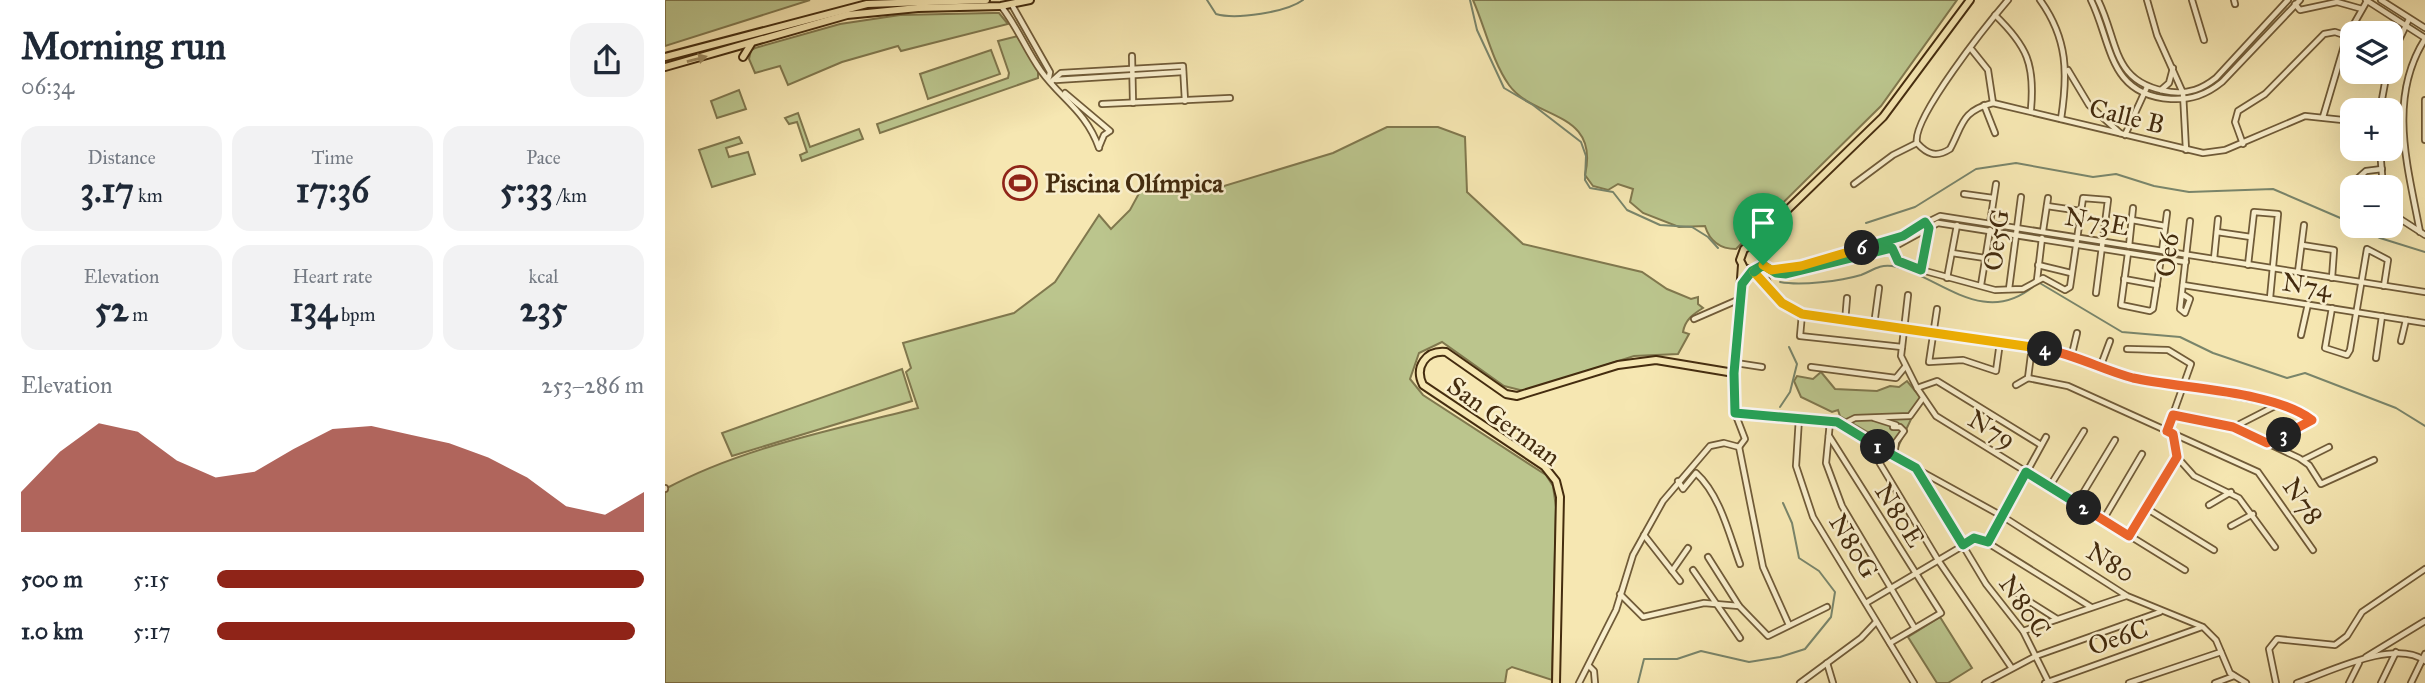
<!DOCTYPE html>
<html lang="en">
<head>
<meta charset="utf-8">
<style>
	:root { --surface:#fff; --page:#f2f2f3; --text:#1f2937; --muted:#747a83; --accent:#8f2418 }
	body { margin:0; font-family:"IM FELL Great Primer",serif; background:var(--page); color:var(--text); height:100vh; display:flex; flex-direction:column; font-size:26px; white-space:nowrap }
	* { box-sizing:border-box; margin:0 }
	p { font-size:23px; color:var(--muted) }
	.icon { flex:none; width:38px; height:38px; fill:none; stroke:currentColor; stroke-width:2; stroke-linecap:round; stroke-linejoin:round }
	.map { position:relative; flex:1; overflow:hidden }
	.details { display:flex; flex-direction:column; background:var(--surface); width:665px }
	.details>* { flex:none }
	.controls { position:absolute; left:1675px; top:21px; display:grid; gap:14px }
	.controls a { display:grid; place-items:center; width:63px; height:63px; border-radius:14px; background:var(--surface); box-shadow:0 7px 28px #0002; font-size:35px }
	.pin { position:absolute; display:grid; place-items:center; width:60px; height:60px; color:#fff; margin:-72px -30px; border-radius:50% 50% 50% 0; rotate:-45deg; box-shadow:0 0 7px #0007 }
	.pin .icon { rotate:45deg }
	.km { position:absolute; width:35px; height:35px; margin:-18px; border-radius:50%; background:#222; color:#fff; font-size:19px; line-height:35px; text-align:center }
	.round { display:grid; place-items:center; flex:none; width:74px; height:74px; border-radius:21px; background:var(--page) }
	.overview { display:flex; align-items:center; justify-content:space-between; height:119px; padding:0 21px }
	h1 { font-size:38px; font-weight:800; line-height:52px }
	.stats { display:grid; grid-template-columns:repeat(3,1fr); gap:10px; height:119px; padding:7px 21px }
	.stats div { display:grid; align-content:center; border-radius:18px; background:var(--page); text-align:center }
	.stats b { font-size:35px; font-weight:800 }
	.stats small { font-size:19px; font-weight:400 }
	.stats p { font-size:19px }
	.chart { height:196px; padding:14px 21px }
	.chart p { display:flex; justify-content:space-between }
	.chart svg { width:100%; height:126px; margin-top:7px; fill:var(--accent); opacity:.7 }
	ul { padding:0 21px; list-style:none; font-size:23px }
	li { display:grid; grid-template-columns:112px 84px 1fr; align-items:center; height:52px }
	li i { height:18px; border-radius:9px; background:var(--accent) }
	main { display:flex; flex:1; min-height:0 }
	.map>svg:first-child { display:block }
</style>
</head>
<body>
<main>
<section class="details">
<div class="overview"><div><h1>Morning run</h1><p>06:34</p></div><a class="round"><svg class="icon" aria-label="share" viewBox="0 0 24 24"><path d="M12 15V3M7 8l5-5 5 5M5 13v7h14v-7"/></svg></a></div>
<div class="stats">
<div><p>Distance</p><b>3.17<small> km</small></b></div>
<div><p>Time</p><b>17:36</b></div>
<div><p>Pace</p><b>5:33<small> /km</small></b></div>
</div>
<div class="stats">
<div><p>Elevation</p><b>52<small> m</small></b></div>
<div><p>Heart rate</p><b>134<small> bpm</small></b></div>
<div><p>kcal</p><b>235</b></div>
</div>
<div class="chart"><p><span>Elevation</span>253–286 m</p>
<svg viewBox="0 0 160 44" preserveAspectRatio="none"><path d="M0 44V30L10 16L20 6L30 9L40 19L50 25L60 23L70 15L80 8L90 7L100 10L110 13L120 18L130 25L140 35L150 38L160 30V44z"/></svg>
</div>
<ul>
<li><b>500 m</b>5:15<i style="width:100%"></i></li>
<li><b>1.0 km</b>5:17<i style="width:98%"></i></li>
</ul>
</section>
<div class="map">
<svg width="1760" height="683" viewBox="0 0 1760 683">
	<rect width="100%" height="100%" fill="#f6e7b2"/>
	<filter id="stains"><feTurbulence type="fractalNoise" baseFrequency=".00286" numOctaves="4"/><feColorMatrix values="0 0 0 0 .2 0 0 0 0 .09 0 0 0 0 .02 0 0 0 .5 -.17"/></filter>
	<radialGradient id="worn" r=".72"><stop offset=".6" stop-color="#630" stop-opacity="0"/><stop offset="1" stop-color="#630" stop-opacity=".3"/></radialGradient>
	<g fill="#bbc58d" stroke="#80784e" stroke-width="2">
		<path d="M 0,0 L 145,0 L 0,46 Z"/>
		<path d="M 808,0 L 1292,0 L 1216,106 L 1071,249 C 1055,249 1045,242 1040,226 L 1014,227 L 978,213 L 965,202 L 968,189 L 953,184 L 943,190 L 928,186 L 920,175 C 935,110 869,120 844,85 C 827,61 820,27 808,0 Z"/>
		<path d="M 328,13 L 334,13 L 343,24 L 236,51 L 233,46 L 177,62 L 123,85 L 115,66 L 90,73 L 84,59 L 86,50 L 90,48 L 175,24 L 235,15 Z"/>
		<path d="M 353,36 L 373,71 L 373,78 L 215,133 L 212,124 L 343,78 L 344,73 L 333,41 Z"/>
		<path d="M 326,50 L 335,74 L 263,99 L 255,74 Z"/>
		<path d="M 74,90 L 81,109 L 52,118 L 46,101 Z"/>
		<path d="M 133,113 L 145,147 L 194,129 L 198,139 L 137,161 L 135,155 L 142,152 L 132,122 L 124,124 L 120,118 Z"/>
		<path d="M 722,127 L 773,127 L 800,137 L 802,192 L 858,244 L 977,272 L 1002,289 L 1026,299 L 1033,297 L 1033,304 L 1038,308 C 1028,314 1020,320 1018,332 L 1024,334 L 1013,354 L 969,356 L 859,391 L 839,386 L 777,342 L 754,353 L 745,379 L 758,395 L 881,475 L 888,486 L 891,507 L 887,680 L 847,667 L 842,670 L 840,683 L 0,683 L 0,489 C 78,447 168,430 253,408 L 241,372 L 246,368 L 238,343 L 349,313 L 390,282 L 434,215 L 446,229 L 465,210 L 478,186 L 536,193 L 668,153 Z"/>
		<path d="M 74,137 L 77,143 L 61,148 L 64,157 L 83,152 L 90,174 L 47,187 L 34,150 Z"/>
		<path d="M 237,369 L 247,401 L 67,456 L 57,433 Z"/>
		<path d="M 1156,372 L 1170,389 L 1212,391 L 1225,386 L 1234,387 L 1242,381 L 1256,398 L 1232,449 L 1175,416 L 1173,410 L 1167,412 L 1136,397 L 1129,381 L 1132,376 L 1148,379 Z"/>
		<path d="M 1275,617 L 1307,668 L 1283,683 L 1272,683 L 1243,637 Z"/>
	</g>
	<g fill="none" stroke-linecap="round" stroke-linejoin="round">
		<g stroke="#79856b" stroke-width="2">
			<path d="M 542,0 L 551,14 C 571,20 622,12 638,0"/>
			<path d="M 805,0 L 812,30 L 839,88 L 868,105 L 916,142 L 921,156 L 920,180 L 925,188 L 948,192 L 962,210 L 995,225 L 1027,227 L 1043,237 L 1053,248"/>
			<path d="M 1201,223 L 1250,207 L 1311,169 L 1351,163 L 1428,177 L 1451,174 L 1489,186 L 1524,192 L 1608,189 L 1687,223"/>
			<path d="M 1692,226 L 1715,238 L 1760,252"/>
			<path d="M 1115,282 C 1136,286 1176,281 1196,275 C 1207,271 1214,264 1227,266 C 1273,274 1317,329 1369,286"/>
			<path d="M 1373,282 L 1457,332 L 1515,337 L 1548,353 L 1622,378 L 1640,373 L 1731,408 L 1760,426"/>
			<path d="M 1115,407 L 1125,392 L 1132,364 L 1124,347"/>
			<path d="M 973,683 L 979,659 L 1012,659 L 1036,651 L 1084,662 L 1115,657 L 1140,649 L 1166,617 L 1170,592 L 1154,571 L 1134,558 L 1127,523 L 1118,503"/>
		</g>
		<g stroke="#705b38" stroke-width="8">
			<g id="minor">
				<path d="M 1343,0 C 1324,22 1246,119 1252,143 C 1262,154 1271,158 1285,149 C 1298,125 1296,111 1328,103 L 1538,153 L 1560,150 L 1640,116 L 1687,121"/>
				<path d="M 1375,0 C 1403,39 1403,74 1396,119"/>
				<path d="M 1426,0 C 1447,43 1443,95 1506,99 C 1526,100 1541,95 1557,82 L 1635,0"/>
				<path d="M 1433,0 C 1454,42 1446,84 1506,92 C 1524,94 1537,89 1551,78 L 1623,0"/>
				<path d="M 1482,0 L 1492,35 L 1518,93 L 1521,150"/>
				<path d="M 1527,0 L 1539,40"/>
				<path d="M 1569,0 L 1570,4"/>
				<path d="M 1701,0 L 1760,38"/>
				<path d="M 1716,0 L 1760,28"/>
				<path d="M 1630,4 L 1635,10 L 1672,2 L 1697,9"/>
				<path d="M 347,5 L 385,72 L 384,77"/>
				<path d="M 336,6 C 352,26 361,50 376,71 C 396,99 421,111 434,148"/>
				<path d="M 1330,15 C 1362,46 1370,64 1366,109"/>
				<path d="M 1307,50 L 1323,70 L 1328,103"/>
				<path d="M 467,56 L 468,103"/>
				<path d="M 1726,57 L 1744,19"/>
				<path d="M 1403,70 L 1424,105 L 1455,133"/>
				<path d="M 391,80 L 518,72"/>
				<path d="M 387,81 L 396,73 L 518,66 L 520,101"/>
				<path d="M 1496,90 L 1504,83 L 1508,68"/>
				<path d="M 400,93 L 445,131 L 439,135 L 434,147"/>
				<path d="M 1760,100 L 1760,140"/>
				<path d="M 437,104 L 565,98"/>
				<path d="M 1319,105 L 1330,133"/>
				<path d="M 1715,110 L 1722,72"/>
				<path d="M 1658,117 L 1682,36 L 1702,1"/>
				<path d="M 1460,135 L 1482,87"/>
				<path d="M 1578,144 L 1570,122 L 1573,111 L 1600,94 L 1659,34 L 1670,32 L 1682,36"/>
				<path d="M 1715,149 L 1718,187"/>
				<path d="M 1189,184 L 1228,155 L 1252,143"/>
				<path d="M 1299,194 L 1328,198"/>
				<path d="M 1687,195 L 1683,187 L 1701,171 L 1717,169"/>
				<path d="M 1382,206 L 1416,211"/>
				<path d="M 1726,213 L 1760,235"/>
				<path d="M 1467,220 L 1500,226"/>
				<path d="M 1325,223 L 1331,184"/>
				<path d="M 1378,231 L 1383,198"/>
				<path d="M 1552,232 L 1586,237"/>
				<path d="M 1755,232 C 1743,167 1722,99 1760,39"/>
				<path d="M 1637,245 L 1669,250 L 1667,278"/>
				<path d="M 1464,246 L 1468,208"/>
				<path d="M 1227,248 L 1229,257 L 1238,265 L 1330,290 L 1358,289 L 1378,278 L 1400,290 L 1405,287 L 1418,198 L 1443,200 L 1431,293"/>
				<path d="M 1497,251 L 1502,213"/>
				<path d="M 1287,253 L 1320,258"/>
				<path d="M 1463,253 L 1456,305 L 1485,311 L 1488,309 L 1496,258"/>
				<path d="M 1549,259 L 1553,219"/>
				<path d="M 1098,265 L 1116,274 L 1181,261 L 1227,248 L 1273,223 L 1521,262"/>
				<path d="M 1373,265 L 1406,273"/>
				<path d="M 1583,265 L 1589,212 L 1613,214 L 1605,298"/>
				<path d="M 1097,266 L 1104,286"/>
				<path d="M 1106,270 L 1136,266 L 1220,243 L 1275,216 L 1760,292"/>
				<path d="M 1256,270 L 1263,226"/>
				<path d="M 1088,271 L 1117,303 L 1137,314 L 1407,354 L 1464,377 L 1614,404 L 1647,420 L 1602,443"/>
				<path d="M 1633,272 L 1639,225"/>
				<path d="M 1282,278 L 1292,225"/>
				<path d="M 1459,279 L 1492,285"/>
				<path d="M 1372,280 L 1377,238"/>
				<path d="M 1316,285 L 1325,230"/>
				<path d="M 1518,285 L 1760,323"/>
				<path d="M 1344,289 L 1356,197"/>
				<path d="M 1517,294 L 1525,299 L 1520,313 L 1515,309 L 1525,221"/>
				<path d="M 1243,295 L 1236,356 L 1252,388 L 1271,416 L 1520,570"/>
				<path d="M 1667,308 L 1660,348 L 1682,355 L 1685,350 L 1702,249 L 1723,260 L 1719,286"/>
				<path d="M 1272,309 L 1264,362 L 1298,360 L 1331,371 L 1335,342"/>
				<path d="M 1137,314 L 1135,336 L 1237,347"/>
				<path d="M 1029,319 L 1075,299"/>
				<path d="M 1180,322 L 1182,298"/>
				<path d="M 1209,325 L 1214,288"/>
				<path d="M 1636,335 L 1643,304"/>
				<path d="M 1736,341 L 1741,320"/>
				<path d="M 1462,349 L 1503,350 L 1526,364 L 1502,431"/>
				<path d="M 1407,354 L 1412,333"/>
				<path d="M 1711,358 L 1717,316"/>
				<path d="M 1071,363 L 1097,367"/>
				<path d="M 1436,365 L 1445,341"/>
				<path d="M 1146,367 L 1231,378 L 1240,367"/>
				<path d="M 1069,373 L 1070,413 L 1080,439 L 1074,447"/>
				<path d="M 1363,378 L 1403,386 L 1593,472 L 1648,550"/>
				<path d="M 1351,385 L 1363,378 L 1367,347"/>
				<path d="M 1252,388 L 1272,381 L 1376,445"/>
				<path d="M 1070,413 L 1178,424 L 1201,441 L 1337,516 L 1462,596 L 1538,627 L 1551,640 L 1565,673 L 1581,683"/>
				<path d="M 1509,415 L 1568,427 L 1634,458 L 1644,465 L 1656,484 L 1709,460"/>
				<path d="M 1134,418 L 1131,466 L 1148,517 L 1249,683"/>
				<path d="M 1209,418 L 1231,425"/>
				<path d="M 1165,422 L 1161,463 L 1177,506 L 1249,627"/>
				<path d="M 1178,424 L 1190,418 L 1245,416 L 1258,398"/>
				<path d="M 1228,427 L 1235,427 L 1239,431 L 1231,442 L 1230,449"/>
				<path d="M 1569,427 L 1614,404"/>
				<path d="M 1164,436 L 1276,613 L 1225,643"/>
				<path d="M 1202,442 L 1273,560 L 1346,667"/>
				<path d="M 1074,447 L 1098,567 L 1124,625"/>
				<path d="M 1512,457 L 1529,476 L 1574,498 L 1610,547"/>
				<path d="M 1638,460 L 1664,447"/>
				<path d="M 1252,469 L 1321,584 L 1358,631 L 1384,683"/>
				<path d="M 1013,481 L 1018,489 L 1031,473 C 1055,495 1064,534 1075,564"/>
				<path d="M 1385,486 L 1419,431"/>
				<path d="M 0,489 L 0,488"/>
				<path d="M 1412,503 L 1450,440"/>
				<path d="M 1544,505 L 1566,492"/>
				<path d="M 1481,508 L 1549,550"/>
				<path d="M 1438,520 L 1477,454"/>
				<path d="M 1566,526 L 1588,514"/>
				<path d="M 979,535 L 1015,581"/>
				<path d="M 1464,536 L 1512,457 L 1508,434"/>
				<path d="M 1323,543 L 1381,437"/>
				<path d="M 1043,557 L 1074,606"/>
				<path d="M 1028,570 L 1075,638"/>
				<path d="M 1007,571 L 1023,548"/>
				<path d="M 1351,593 L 1392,619"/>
				<path d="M 955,594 L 978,617 L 1039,603 L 1074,606 L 1103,636 L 1162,607"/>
				<path d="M 1201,603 L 1311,538 L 1323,543 L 1426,607"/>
				<path d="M 1358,631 L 1461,596"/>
				<path d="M 1701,657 L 1760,621"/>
				<path d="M 1162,663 L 1168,683"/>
				<path d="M 925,667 L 929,671 L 930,683"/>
				<path d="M 914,683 L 951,610 L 968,555 L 998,501 L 1045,446 L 1059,443 L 1074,447"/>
				<path d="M 1135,683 L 1196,638 L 1211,622"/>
				<path d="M 1320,683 L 1371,656 L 1495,612"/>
				<path d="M 1380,683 L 1537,627"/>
				<path d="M 1464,683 L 1556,652"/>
				<path d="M 1550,683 L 1569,676"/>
				<path d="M 1611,683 L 1604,649 L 1612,639 L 1670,645 L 1682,636 L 1697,612 L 1760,569"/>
				<path d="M 1632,683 C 1664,672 1731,638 1760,661"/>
				<path d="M 1684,683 L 1694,663"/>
				<path d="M 1716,683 L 1731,652"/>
				<path d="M 1746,683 L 1760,654"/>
			</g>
		</g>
		<g stroke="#442c0f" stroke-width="10">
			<g id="major">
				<path d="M 0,57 L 202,4 L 321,0"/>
				<path d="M 78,57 L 86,44"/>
				<path d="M 0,67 L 182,15 L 253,8 L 336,6 L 365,0"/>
				<path d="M 1085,246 L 1218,117 L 1305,0"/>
				<path d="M 1096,250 L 1085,246 L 1079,249 L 1075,260 L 1079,268 L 1088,271 L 1098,265 L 1098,235"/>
				<path d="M 891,683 L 895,497 L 891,481 L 879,466 L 758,385 C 749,367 761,350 781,352 L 841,394 L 852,396 L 953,365 L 991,360 L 1069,373 L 1077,265"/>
			</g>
		</g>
		<use href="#minor" stroke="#f9efcd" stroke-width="4.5"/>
		<use href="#major" stroke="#f6e7b2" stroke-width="6"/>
	</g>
	<defs><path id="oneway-solid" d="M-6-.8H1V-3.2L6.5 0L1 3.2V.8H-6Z" transform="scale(1.75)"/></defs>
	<use fill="#9d8a60" href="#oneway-solid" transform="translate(32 59) rotate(-15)"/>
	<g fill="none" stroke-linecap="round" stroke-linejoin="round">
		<g stroke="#fff" stroke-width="14">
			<path id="split-1" d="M 1098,265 L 1087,271 L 1077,284 L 1069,373 L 1070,413 L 1172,422 L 1213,447"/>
		</g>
		<g stroke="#fff" stroke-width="14">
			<path id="split-2" d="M 1213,447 L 1251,468 L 1298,545 L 1309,538 L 1323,542 L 1361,472 L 1419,508"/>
		</g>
		<g stroke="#fff" stroke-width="14">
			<path id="split-3" d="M 1419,508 L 1464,536 L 1512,457 L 1508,434 L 1502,431 L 1508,415 L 1568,427 L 1602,443 L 1619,435"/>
		</g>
		<g stroke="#fff" stroke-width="14">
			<path id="split-4" d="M 1380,349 C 1411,355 1438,370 1468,378 C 1517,389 1607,390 1647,420 L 1619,435"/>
		</g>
		<g stroke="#fff" stroke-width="14">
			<path id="split-5" d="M 1089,272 L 1117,303 L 1137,314 L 1380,349"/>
		</g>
		<g stroke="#fff" stroke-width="14">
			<path id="split-6" d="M 1089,272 L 1098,265 L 1111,273 L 1121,274 L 1227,248 L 1233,261 L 1256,270 L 1264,228 L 1260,222 L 1238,236 L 1197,248"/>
		</g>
		<g stroke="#fff" stroke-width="14">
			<path id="split-7" d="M 1098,265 L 1106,270 L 1136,266 L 1197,248"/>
		</g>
		<use href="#split-1" stroke="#22a559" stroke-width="9"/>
		<use href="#split-2" stroke="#22a559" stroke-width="9"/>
		<use href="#split-3" stroke="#f0652b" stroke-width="9"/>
		<use href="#split-4" stroke="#f0652b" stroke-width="9"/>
		<use href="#split-5" stroke="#f5b400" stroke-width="9"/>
		<use href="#split-6" stroke="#22a559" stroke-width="9"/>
		<use href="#split-7" stroke="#f5b400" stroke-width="9"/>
	</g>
	<defs>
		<g id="stadium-ring" transform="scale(1.75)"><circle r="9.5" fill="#f9efcd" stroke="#8f2418" stroke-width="1.5"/><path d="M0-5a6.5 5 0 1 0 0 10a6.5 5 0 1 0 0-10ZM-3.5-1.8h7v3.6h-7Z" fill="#8f2418"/></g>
	</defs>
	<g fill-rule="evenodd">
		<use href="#stadium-ring" x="355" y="183"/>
	</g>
	<g text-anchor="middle" stroke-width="5" stroke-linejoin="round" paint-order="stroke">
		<g font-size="26" fill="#442c0f" stroke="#f9efcd">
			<text transform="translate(1462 116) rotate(14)" y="9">Calle B</text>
			<text transform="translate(1432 221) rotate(10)" y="9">N73E</text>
			<text transform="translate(1331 240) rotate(-83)" y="9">Oe5G</text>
			<text transform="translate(1502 255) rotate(-84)" y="9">Oe6</text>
			<text transform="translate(1642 285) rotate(9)" y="9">N74</text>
			<text transform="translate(839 421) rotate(36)" y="9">San German</text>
			<text transform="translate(1327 429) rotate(31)" y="9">N79</text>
			<text transform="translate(1638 501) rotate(56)" y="9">N78</text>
			<text transform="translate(1235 515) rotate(58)" y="9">N80E</text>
			<text transform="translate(1189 546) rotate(59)" y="9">N80G</text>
			<text transform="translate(1446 562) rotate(32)" y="9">N80</text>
			<text transform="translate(1360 606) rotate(55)" y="9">N80C</text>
			<text transform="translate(1453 637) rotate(-19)" y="9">Oe6C</text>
		</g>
		<g font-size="26" font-weight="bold" fill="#442c0f" stroke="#f9efcd" text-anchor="start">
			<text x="380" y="192">Piscina Olímpica</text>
		</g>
	</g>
	<rect width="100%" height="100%" filter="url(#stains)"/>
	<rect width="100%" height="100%" fill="url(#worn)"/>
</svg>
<div class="controls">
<a><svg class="icon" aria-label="layers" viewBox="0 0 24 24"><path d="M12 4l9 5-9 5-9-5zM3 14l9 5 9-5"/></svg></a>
<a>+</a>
<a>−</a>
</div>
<div class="pin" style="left:1098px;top:265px;background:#1e9e55"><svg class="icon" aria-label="arrive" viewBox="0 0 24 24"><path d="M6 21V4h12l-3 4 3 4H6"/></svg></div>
<b class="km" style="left:1213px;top:447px">1</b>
<b class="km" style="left:1419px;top:508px">2</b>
<b class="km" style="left:1619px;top:435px">3</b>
<b class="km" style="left:1380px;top:349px">4</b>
<b class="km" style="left:1197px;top:248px">6</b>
</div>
</main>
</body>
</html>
